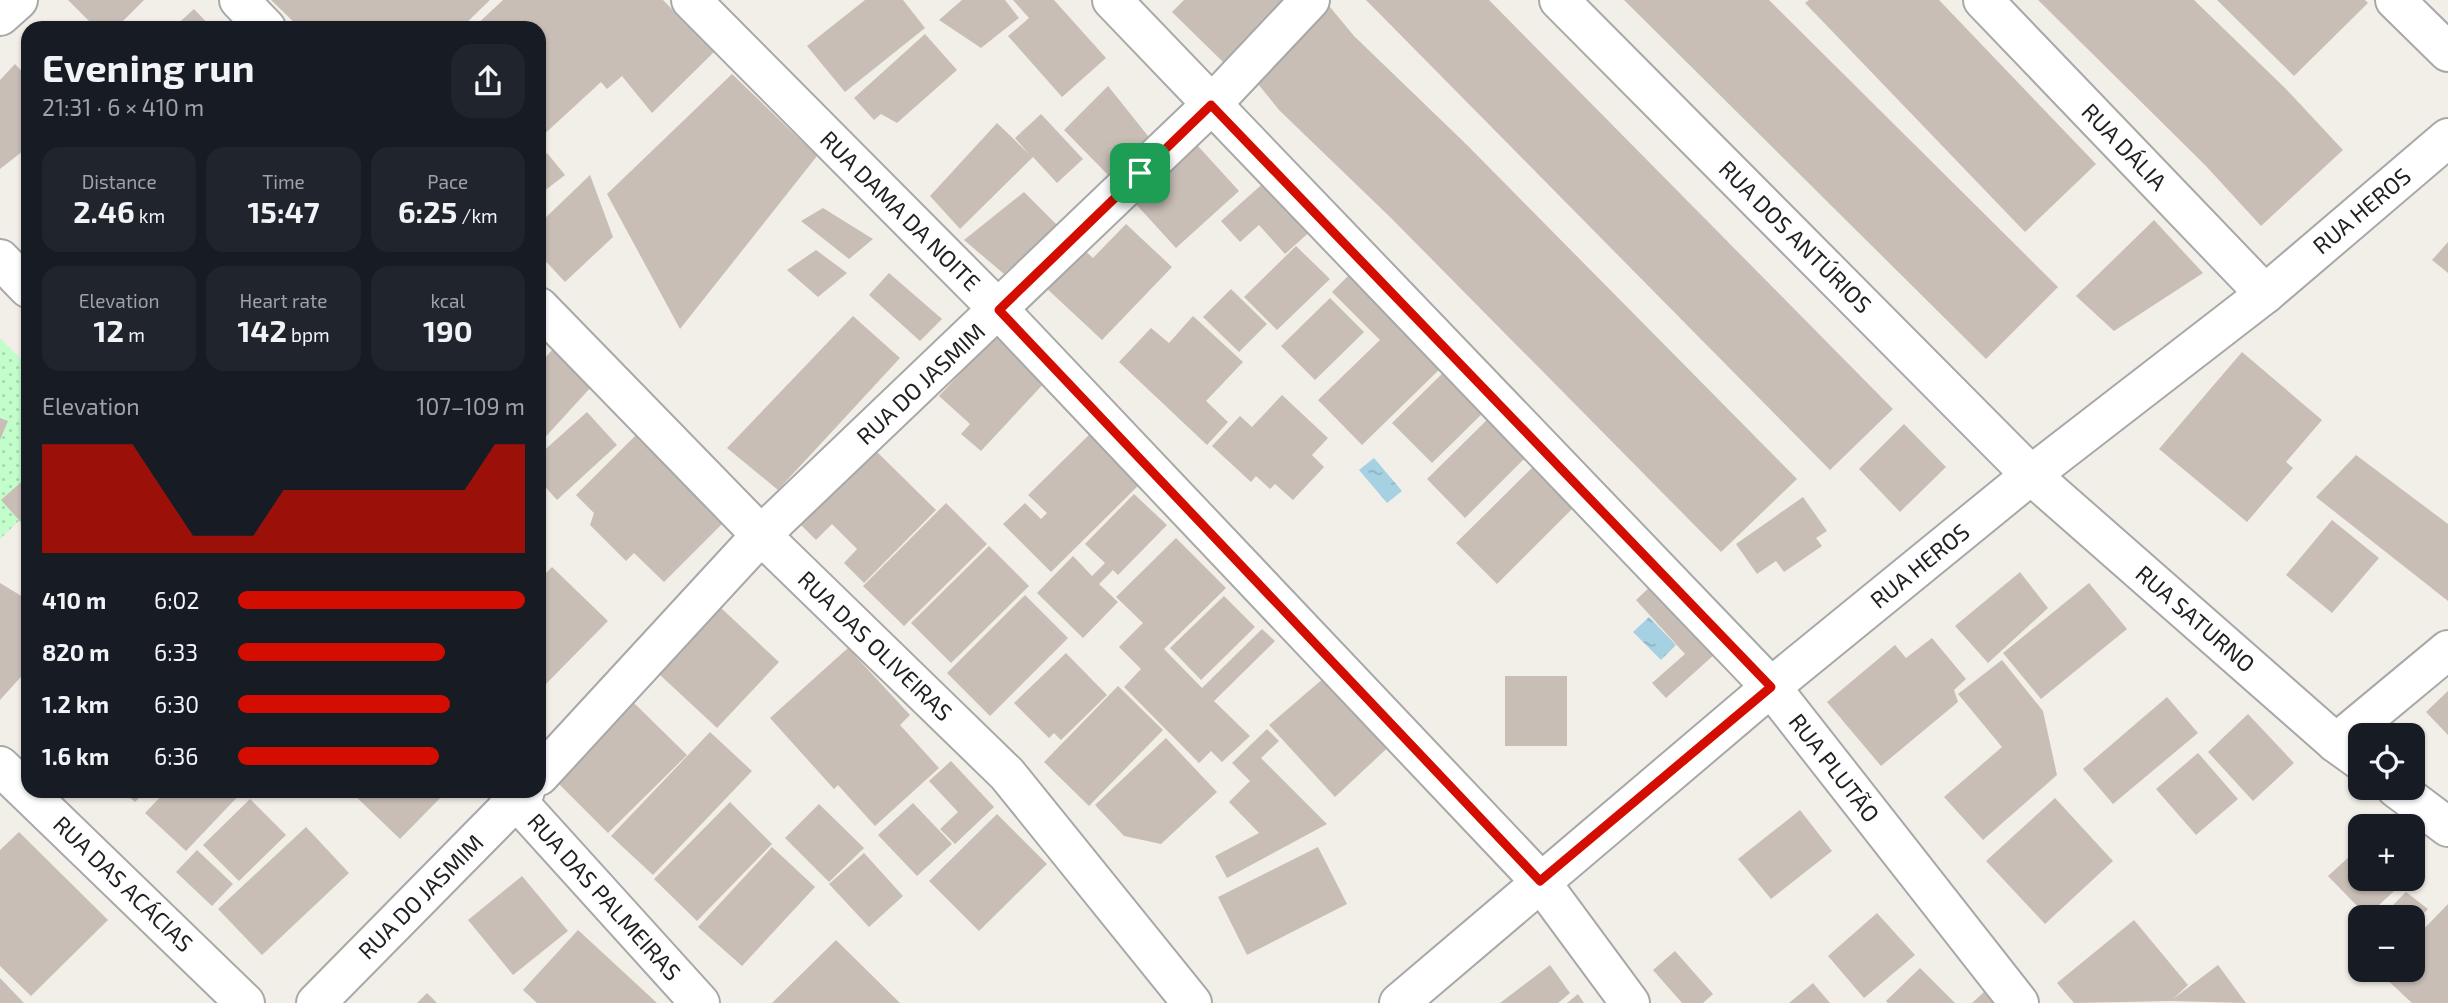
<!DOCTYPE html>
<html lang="en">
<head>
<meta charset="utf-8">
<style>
	:root { --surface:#171b24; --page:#20242c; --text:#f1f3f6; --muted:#9ea1a6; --accent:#d30d00 }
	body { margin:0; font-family:"Exo 2",sans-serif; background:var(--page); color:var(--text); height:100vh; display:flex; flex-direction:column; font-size:26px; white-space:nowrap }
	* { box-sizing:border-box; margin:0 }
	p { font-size:23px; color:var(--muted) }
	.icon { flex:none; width:38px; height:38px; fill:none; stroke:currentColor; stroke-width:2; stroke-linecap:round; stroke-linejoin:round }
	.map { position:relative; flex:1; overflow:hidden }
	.drawer { position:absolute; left:21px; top:21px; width:525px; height:777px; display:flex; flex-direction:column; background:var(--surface); border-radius:21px; box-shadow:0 2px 5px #0004 }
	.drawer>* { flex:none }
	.fabs { position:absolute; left:2348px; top:723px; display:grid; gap:14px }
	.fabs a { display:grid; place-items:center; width:77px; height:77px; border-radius:14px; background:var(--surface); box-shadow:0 2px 5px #0004; font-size:35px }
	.pin { position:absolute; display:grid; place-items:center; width:60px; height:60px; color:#fff; margin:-30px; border-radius:14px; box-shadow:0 4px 10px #0006 }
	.round { display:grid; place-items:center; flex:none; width:74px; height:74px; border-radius:21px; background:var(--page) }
	.overview { display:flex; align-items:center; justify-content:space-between; height:119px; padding:0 21px }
	h1 { font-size:38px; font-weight:700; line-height:52px }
	.figures { display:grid; grid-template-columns:repeat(3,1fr); gap:10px; height:119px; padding:7px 21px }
	.figures div { display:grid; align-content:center; border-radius:18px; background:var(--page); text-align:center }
	.figures b { font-size:30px; font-weight:700 }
	.figures small { font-size:19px; font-weight:400 }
	.figures p { font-size:19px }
	.chart { height:196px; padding:14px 21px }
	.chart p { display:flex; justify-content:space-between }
	.chart svg { width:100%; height:126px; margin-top:7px; fill:var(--accent); opacity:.7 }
	ul { padding:0 21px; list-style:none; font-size:23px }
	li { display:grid; grid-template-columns:112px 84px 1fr; align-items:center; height:52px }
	li i { height:18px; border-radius:9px; background:var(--accent) }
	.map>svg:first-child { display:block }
</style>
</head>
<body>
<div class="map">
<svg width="2448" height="1003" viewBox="0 0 2448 1003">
	<defs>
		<pattern id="park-dots" width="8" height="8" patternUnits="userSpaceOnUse" patternTransform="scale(1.75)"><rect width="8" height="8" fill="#c4fdcc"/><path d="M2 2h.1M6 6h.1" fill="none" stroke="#a8d9af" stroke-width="1.8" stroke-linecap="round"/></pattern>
		<pattern id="water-ripples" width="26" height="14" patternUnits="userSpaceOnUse" patternTransform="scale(1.75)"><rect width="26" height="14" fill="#a6d1e2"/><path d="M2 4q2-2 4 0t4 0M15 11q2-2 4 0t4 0" fill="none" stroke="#8fb3c2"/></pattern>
	</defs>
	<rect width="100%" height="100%" fill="#f2efe8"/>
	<path fill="url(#park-dots)" d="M 0,338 L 28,366 L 28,512 L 0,539 Z"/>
	<g fill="url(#water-ripples)">
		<path d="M 1374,458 L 1402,491 L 1387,503 L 1359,470 Z"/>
		<path d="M 1649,617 L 1676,645 L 1661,660 L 1633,632 Z"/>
	</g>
	<g fill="#c8beb6">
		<path d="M 68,0 L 144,0 L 116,28 L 96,28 Z"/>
		<path d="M 271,0 L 490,0 L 461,28 L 300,28 Z"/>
		<path d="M 503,0 L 663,0 L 714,52 L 652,113 L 622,76 L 607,89 L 601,82 L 539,139 L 539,28 L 473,28 Z"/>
		<path d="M 865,0 L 903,0 L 925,28 L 845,92 L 807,46 Z"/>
		<path d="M 962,0 L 1005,0 L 1019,18 L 981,48 L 939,20 Z"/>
		<path d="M 1013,0 L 1054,0 L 1106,58 L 1062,97 L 1008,36 L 1029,18 Z"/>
		<path d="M 1184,0 L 1286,0 L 1223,62 L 1172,12 Z"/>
		<path d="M 1366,0 L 1489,0 L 1893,409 L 1830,470 Z"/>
		<path d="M 1624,0 L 1769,0 L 2058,287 L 1986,359 Z"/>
		<path d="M 1809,0 L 1939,0 L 2096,164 L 2025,232 L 1805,3 Z"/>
		<path d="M 2038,0 L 2194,0 L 2286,89 L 2343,150 L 2261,226 L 2205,165 Z"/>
		<path d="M 2217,0 L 2365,0 L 2368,3 L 2294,76 Z"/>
		<path d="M 1325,1 L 1354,36 L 1466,144 L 1797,479 L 1721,552 L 1391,218 L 1279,110 L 1250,74 Z"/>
		<path d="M 194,9 L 212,28 L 173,28 Z"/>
		<path d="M 925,34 L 957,70 L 897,123 L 881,114 L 874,120 L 854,98 Z"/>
		<path d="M 15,64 L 28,78 L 28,147 L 0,169 L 0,80 Z"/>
		<path d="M 732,74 L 817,156 L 680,329 L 607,194 Z"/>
		<path d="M 1108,86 L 1152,141 L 1111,178 L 1064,130 Z"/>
		<path d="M 1041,114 L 1083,159 L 1057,183 L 1033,157 L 960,229 L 930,196 L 997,123 L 1029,154 L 1015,138 Z"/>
		<path d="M 1197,145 L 1239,191 L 1176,248 L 1134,202 Z"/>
		<path d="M 547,153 L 565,175 L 539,195 L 539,159 Z"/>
		<path d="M 590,175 L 613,237 L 565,282 L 539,254 L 539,224 Z"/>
		<path d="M 1269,178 L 1314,228 L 1285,254 L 1259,225 L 1240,242 L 1221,221 Z"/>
		<path d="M 1024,192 L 1057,225 L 1004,274 L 964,240 Z"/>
		<path d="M 823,208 L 873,239 L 849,259 L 801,221 Z"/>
		<path d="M 2154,220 L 2203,273 L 2114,331 L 2076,296 Z"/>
		<path d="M 1126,224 L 1172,267 L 1102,340 L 1043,285 L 1080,246 L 1093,258 Z"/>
		<path d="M 2448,242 L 2448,273 L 2432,260 Z"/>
		<path d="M 1296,246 L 1330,279 L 1277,330 L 1244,297 Z"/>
		<path d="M 816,250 L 847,273 L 818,297 L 787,270 Z"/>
		<path d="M 1358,266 L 1449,360 L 1362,445 L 1318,400 L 1380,340 L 1332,292 Z"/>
		<path d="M 889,273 L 942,319 L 920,341 L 869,295 Z"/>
		<path d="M 1231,289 L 1267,324 L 1239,352 L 1203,317 Z"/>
		<path d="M 1330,298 L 1364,332 L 1315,380 L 1281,346 Z"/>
		<path d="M 853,316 L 900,358 L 778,490 L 727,448 Z"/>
		<path d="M 1193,316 L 1243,362 L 1206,401 L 1228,422 L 1207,445 L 1119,362 L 1151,328 L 1169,343 Z"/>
		<path d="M 997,334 L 1047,380 L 981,451 L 961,434 L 970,424 L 939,396 Z"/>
		<path d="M 552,350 L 592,386 L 539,444 L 539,365 Z"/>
		<path d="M 2242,352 L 2322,420 L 2286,462 L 2293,468 L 2247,522 L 2159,449 Z"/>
		<path d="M 1448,368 L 1488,408 L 1432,463 L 1392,423 Z"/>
		<path d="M 1282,395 L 1328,438 L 1312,455 L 1324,467 L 1293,500 L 1275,484 L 1270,489 L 1256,476 L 1251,482 L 1212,446 L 1240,416 L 1252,427 Z"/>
		<path d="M 1496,411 L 1534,449 L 1465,518 L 1427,479 Z"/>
		<path d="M 587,412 L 617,445 L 557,500 L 539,480 L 539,455 Z"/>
		<path d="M 0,418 L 8,421 L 0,440 Z"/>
		<path d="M 1904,424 L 1946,467 L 1900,512 L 1859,469 Z"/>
		<path d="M 1097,427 L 1147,477 L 1051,572 L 1003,524 L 1025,503 L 1041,519 L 1047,513 L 1028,495 Z"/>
		<path d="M 636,435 L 725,521 L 664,582 L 634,553 L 626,561 L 590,525 L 594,513 L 576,495 Z"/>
		<path d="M 874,449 L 936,510 L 864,583 L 844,563 L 857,549 L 832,524 L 816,540 L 800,524 Z"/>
		<path d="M 2356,455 L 2448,524 L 2448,601 L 2316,497 Z"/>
		<path d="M 1537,463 L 1578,503 L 1497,584 L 1456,543 Z"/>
		<path d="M 28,476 L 28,530 L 1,500 Z"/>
		<path d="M 1134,494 L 1167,525 L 1118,575 L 1113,570 L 1099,584 L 1118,602 L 1083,638 L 1037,593 L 1073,556 L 1092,576 L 1105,563 L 1085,544 Z"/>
		<path d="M 1803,497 L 1827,531 L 1816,538 L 1822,546 L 1784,572 L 1776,561 L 1757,574 L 1736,544 Z"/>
		<path d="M 946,503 L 987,544 L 904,626 L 863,586 Z"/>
		<path d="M 2332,520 L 2379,558 L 2332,613 L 2286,575 Z"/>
		<path d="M 1176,538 L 1226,588 L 1164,649 L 1202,688 L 1262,629 L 1275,641 L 1214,701 L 1250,736 L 1222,762 L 1211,751 L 1199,763 L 1124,687 L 1141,669 L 1119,647 L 1143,623 L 1116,597 Z"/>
		<path d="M 989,546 L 1029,586 L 951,663 L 911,623 Z"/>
		<path d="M 552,567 L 608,621 L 539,691 L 539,580 Z"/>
		<path d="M 2020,572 L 2048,608 L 1988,663 L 1955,626 Z"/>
		<path d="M 0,583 L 28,600 L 28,669 L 0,700 Z"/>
		<path d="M 2089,583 L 2127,629 L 2041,699 L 2003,653 Z"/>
		<path d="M 1652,585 L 1715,654 L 1666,698 L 1652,683 L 1685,654 L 1636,600 Z"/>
		<path d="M 1025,595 L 1068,638 L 990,716 L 947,673 Z"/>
		<path d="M 1224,596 L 1255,627 L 1201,680 L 1170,648 Z"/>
		<path d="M 721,608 L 779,662 L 717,728 L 659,674 Z"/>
		<path d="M 1932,638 L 1966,679 L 1954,690 L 1958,702 L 1881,766 L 1827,702 L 1895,645 L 1906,658 Z"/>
		<path d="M 848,648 L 910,715 L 900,725 L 939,768 L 875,826 L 838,785 L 834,789 L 770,718 Z"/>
		<path d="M 1066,653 L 1107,695 L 1061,740 L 1054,733 L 1049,738 L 1014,703 Z"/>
		<path d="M 2002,660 L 2043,711 L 2057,775 L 1983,840 L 1944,797 L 2002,747 L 1958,694 Z"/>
		<path d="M 1332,671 L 1398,738 L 1335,797 L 1269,725 Z"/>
		<rect x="1505" y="676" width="62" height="70"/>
		<path d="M 1118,686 L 1163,730 L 1089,806 L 1044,762 Z"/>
		<path d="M 2448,691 L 2448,735 L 2426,712 Z"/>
		<path d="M 2167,697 L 2198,733 L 2113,804 L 2083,769 Z"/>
		<path d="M 634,703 L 687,755 L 608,833 L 556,781 Z"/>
		<path d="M 2248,714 L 2294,763 L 2253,801 L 2208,752 Z"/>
		<path d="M 1267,729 L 1279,741 L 1261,758 L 1327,824 L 1227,878 L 1215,856 L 1259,833 L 1229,802 L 1250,781 L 1232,763 Z"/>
		<path d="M 710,732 L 752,771 L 653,875 L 611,836 Z"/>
		<path d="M 1166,738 L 1217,792 L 1161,844 L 1124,836 L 1095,805 Z"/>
		<path d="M 2198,753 L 2238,799 L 2196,835 L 2156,789 Z"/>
		<path d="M 951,761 L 994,807 L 955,844 L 940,829 L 958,812 L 929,781 Z"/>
		<path d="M 123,791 L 146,791 L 135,802 Z"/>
		<path d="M 166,791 L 243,791 L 186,851 L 145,813 Z"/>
		<path d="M 350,791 L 447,791 L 400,839 Z"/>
		<path d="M 2055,798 L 2113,861 L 2045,924 L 1986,861 Z"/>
		<path d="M 250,799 L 286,835 L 239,881 L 203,845 Z"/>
		<path d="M 730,802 L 772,844 L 697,921 L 654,879 Z"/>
		<path d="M 913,803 L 952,844 L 917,876 L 878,835 Z"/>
		<path d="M 819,804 L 864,848 L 829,882 L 785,838 Z"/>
		<path d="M 1800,810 L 1832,851 L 1771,899 L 1738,859 Z"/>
		<path d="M 997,814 L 1047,864 L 979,931 L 929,881 Z"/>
		<path d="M 306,827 L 349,873 L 262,955 L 218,909 Z"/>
		<path d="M 19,832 L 108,920 L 31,996 L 0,966 L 0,850 Z"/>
		<path d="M 2361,846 L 2361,878 L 2402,878 L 2405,881 L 2367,916 L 2328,876 Z"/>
		<path d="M 772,847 L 815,887 L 742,966 L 698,927 Z"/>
		<path d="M 1318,847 L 1347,904 L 1247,955 L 1218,897 Z"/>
		<path d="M 197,850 L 233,884 L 212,906 L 176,872 Z"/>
		<path d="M 864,853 L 903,896 L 869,927 L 829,884 Z"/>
		<path d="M 522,876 L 568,931 L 513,975 L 468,920 Z"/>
		<path d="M 2406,892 L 2428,909 L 2413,925 L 2413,917 L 2381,917 Z"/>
		<path d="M 2448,904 L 2448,1003 L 2412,1003 L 2381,974 L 2385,970 L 2413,970 L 2413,940 Z"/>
		<path d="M 1877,913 L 1915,955 L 1864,998 L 1828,956 Z"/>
		<path d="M 2134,920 L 2188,985 L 2173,999 L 2218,965 L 2246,1003 L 2170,1001 L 2074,1003 L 2057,983 Z"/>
		<path d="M 578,930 L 657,1003 L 537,1003 L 523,990 Z"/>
		<path d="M 836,940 L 900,1003 L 772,1003 Z"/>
		<path d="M 1675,951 L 1713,994 L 1703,1003 L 1682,1003 L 1653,970 Z"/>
		<path d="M 1550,965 L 1570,993 L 1558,1003 L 1500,1003 Z"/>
		<path d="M 1920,968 L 1955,1003 L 1888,1003 L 1886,1001 Z"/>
		<path d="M 0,978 L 24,1003 L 0,1003 Z"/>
		<path d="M 1813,983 L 1830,1003 L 1789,1003 Z"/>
		<path d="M 1986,990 L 1997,1003 L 1972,1003 Z"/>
		<path d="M 427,993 L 437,1003 L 417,1003 Z"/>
		<path d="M 1578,994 L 1584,1003 L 1567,1003 Z"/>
	</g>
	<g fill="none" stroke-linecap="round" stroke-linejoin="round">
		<g stroke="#a8a8a8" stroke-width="42">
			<g id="minor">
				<path d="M 239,0 L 266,28"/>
				<path d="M 691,0 L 999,310 L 1540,881 L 1630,1003"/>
				<path d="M 1112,0 L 1771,687 L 2019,1003"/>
				<path d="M 1559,0 L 2031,475 L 2336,743 L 2361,761"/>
				<path d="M 1983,0 L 2265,294"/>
				<path d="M 2395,0 L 2448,52"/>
				<path d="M 0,16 L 18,0"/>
				<path d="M 0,259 L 28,288"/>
				<path d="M 539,307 L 761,535 L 1007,774 L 1192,1003"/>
				<path d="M 2336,743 L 2448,650"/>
				<path d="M 0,766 L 245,1003"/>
				<path d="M 539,776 L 761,535 L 1211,105 L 1310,0"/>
				<path d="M 2396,788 L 2448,827"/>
				<path d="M 508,791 L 700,1003"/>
				<path d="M 316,1003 L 525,791"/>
				<path d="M 1399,1003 L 1771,687 L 2031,475 L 2265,294 L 2448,138"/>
			</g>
		</g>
		<use href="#minor" stroke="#fff" stroke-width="38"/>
	</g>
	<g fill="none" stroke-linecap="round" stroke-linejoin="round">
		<g stroke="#fff" stroke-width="14">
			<path id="route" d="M 1211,105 L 1771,687 L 1540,881 L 999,310 Z"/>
		</g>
		<use href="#route" stroke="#d30d00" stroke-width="9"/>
	</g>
	<g text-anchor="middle" stroke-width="6" stroke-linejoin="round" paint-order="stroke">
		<g font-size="23" fill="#212121" stroke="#fff">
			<text transform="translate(2124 147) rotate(46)" y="8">RUA DÁLIA</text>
			<text transform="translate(900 211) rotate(45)" y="8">RUA DAMA DA NOITE</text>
			<text transform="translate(2362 211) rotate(-40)" y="8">RUA HEROS</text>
			<text transform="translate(1795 237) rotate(45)" y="8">RUA DOS ANTÚRIOS</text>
			<text transform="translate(921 384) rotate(-43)" y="8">RUA DO JASMIM</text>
			<text transform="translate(1920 566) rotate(-39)" y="8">RUA HEROS</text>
			<text transform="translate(2195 619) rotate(41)" y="8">RUA SATURNO</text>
			<text transform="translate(875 646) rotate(44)" y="8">RUA DAS OLIVEIRAS</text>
			<text transform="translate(1834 768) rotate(52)" y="8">RUA PLUTÃO</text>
			<text transform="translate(123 884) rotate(44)" y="8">RUA DAS ACÁCIAS</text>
			<text transform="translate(421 897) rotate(-45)" y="8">RUA DO JASMIM</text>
			<text transform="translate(604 897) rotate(48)" y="8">RUA DAS PALMEIRAS</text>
		</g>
	</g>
</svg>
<div class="fabs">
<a><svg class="icon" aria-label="locate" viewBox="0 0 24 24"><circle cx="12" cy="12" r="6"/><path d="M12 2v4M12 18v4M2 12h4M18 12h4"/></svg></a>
<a>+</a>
<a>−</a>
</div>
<div class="pin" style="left:1140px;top:173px;background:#1e9e55"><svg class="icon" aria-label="arrive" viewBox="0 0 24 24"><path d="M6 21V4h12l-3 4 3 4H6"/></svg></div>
<section class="drawer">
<div class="overview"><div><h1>Evening run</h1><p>21:31 · 6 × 410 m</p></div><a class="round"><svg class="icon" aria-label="share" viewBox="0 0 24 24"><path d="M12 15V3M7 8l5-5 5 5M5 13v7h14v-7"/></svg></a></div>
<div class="figures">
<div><p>Distance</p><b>2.46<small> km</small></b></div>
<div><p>Time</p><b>15:47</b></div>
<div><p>Pace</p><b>6:25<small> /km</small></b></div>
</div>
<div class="figures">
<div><p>Elevation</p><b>12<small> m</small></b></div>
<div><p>Heart rate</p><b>142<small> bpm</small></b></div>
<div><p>kcal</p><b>190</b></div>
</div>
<div class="chart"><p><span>Elevation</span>107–109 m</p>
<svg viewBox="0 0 160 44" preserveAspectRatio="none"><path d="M0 44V6L10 6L20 6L30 6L40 22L50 38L60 38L70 38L80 22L90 22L100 22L110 22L120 22L130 22L140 22L150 6L160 6V44z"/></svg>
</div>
<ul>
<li><b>410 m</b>6:02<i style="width:100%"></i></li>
<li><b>820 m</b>6:33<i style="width:72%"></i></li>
<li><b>1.2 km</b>6:30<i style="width:74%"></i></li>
<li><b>1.6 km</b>6:36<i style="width:70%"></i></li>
</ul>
</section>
</div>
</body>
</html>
